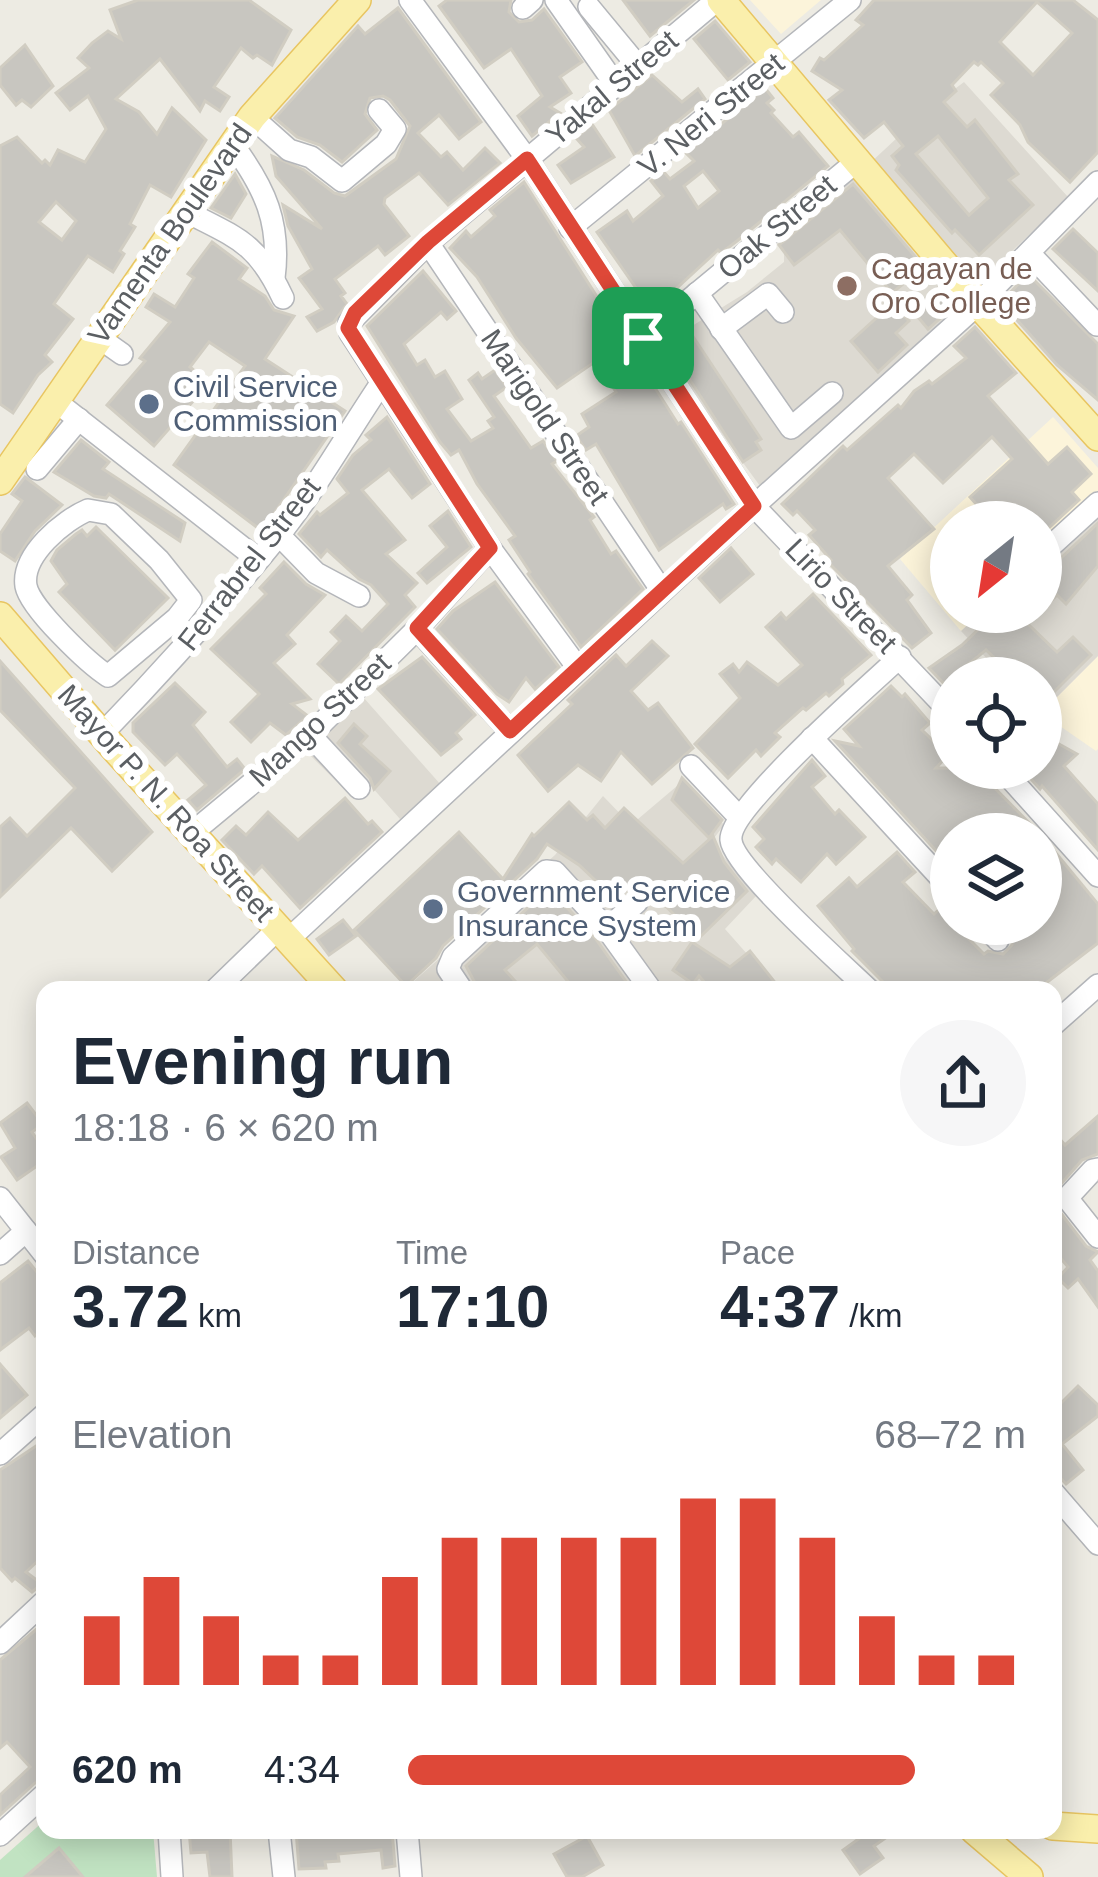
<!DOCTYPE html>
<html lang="en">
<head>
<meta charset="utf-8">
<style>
	:root { --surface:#fff; --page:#f6f6f7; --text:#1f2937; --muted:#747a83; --accent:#de4838 }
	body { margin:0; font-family:Arial,sans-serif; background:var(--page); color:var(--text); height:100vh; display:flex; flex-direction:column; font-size:45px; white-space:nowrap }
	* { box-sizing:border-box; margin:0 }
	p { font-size:39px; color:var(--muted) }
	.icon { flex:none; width:66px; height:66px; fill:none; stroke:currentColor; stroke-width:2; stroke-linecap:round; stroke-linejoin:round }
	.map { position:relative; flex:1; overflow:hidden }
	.sheet { position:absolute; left:36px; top:981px; width:1026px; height:858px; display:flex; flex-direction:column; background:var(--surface); border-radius:24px; box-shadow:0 6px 30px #0003 }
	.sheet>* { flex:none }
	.needle { width:78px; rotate:210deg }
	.buttons { position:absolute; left:930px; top:501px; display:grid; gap:24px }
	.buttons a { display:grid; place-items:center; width:132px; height:132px; border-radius:50%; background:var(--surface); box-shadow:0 6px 30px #0003; font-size:60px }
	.pin { position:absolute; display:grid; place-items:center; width:102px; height:102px; color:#fff; margin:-51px; border-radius:24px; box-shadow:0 6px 18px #0006 }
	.round { display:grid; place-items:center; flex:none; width:126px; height:126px; border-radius:63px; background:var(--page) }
	.headline { display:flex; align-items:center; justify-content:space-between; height:204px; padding:0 36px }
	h1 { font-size:66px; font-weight:600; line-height:90px }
	.metrics { display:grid; grid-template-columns:repeat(3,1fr); gap:18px; height:204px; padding:12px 36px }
	.metrics div { display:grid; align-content:center }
	.metrics b { font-size:60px; font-weight:600 }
	.metrics small { font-size:33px; font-weight:400 }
	.metrics p { font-size:33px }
	.chart { height:336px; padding:24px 36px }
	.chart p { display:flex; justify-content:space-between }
	.chart svg { width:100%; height:216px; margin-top:12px; stroke:var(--accent); stroke-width:6 }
	ul { padding:0 36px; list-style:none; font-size:39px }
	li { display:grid; grid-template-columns:192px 144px 1fr; align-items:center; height:90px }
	li i { height:30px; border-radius:15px; background:var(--accent) }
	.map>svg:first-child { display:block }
</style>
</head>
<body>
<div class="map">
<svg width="1098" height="1877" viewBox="0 0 1098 1877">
	<rect width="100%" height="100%" fill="#edebe3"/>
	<g fill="#fcf4da">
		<path d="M 750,0 L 821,0 L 781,34 Z"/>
		<path d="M 1053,417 L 1098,468 L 1098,509 L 1041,560 L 1041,522 L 951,522 L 951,612 L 982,612 L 961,631 L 900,559 Z"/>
		<path d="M 1098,656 L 1098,749 L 1096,751 L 1041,713 Z"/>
	</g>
	<g fill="#dddad2">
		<path d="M 964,82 L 1068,197 L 978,284 L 904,203 L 886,217 L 957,306 L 763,490 L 658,347 L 747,292 L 784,262 L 784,252 L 776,242 L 790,230 L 785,222 L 847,170 L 877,208 L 895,194 L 869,164 L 927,110 Z"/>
		<path d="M 1098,509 L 1098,656 L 1041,713 L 1041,678 L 1005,678 L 961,631 L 982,612 L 1041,612 L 1041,560 Z"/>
		<path d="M 363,697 L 441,785 L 400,819 L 371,786 L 354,799 L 306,751 Z"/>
		<path d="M 677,786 L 694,809 L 703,801 L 724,825 L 711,842 L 757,895 L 725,929 L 748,955 L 704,990 L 404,990 L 555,855 L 603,796 L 631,825 Z"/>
	</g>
	<path fill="#c1e3c2" d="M 45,1820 L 45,1830 L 153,1830 L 157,1877 L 0,1877 L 0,1860 Z"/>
	<g fill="#c8c6c0" stroke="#d1cdc2" stroke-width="3" fill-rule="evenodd">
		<path d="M 138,0 L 249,0 L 291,30 L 272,65 L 257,55 L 253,58 L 241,48 L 214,87 L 229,97 L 220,111 L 205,101 L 200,111 L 160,59 L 116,99 L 139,112 L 157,134 L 172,108 L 206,140 L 171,197 L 150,185 L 130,224 L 135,227 L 120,251 L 124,254 L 113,272 L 88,256 L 54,304 L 73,319 L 45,355 L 52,362 L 38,375 L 13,413 L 0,404 L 0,146 L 17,137 L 42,163 L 45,160 L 50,165 L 58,150 L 85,162 L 106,129 L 88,96 L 70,110 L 56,93 L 89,68 L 78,58 L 92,43 L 108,31 L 121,39 L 110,10 ZM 56,202 L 76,221 L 62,240 L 39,222 Z"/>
		<path d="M 447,0 L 511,0 L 509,12 L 519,22 L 532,20 L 544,9 L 582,62 L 560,77 L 571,93 L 550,107 L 560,113 L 532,136 L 518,116 L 542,96 L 511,49 L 484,68 L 439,6 Z"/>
		<path d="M 623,0 L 694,0 L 650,36 Z"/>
		<path d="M 874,0 L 1073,0 L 1098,20 L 1098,152 L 1070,182 L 1028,142 L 1020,125 L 991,95 L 1003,83 L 981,62 L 978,65 L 974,62 L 952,85 L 956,91 L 944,102 L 967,127 L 975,120 L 1018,174 L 1009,180 L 1033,205 L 979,255 L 955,230 L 952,233 L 896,170 L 899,165 L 892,156 L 903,146 L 884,122 L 864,138 L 829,100 L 842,90 L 812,71 L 820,58 L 824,60 L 863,25 L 856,20 ZM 1037,2 L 1072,33 L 1033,75 L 1000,42 ZM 938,136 L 988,198 L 969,215 L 916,154 Z"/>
		<path d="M 398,8 L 481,122 L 459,139 L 439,115 L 418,133 L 441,157 L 447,152 L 463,170 L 485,148 L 500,163 L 448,205 L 419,173 L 385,198 L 384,204 L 409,236 L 385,255 L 378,246 L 335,279 L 345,293 L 341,296 L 347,304 L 334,322 L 317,331 L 307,317 L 322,309 L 299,278 L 312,269 L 288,226 L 283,205 L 322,229 L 276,176 L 272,156 L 304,170 L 334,193 L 345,196 L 396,159 L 410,126 L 390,100 L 383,96 L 370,98 L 365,114 L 377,130 L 342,162 L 320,145 L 297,137 L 275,118 L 358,26 L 365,34 Z"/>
		<path d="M 715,21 L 750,62 L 728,80 L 694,39 Z"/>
		<path d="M 25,45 L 53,86 L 31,107 L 22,100 L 16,105 L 0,85 L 0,68 Z"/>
		<path d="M 652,75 L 682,102 L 698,89 L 705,99 L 635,156 L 609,110 Z"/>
		<path d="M 765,88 L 773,98 L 767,103 L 774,110 L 771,113 L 793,137 L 799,132 L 828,166 L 737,241 L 721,253 L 718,250 L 652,311 L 597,232 L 627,211 L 633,221 L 663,196 L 651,181 L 663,171 L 670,179 L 694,161 L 686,153 ZM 703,171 L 719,191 L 698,208 L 684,186 Z"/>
		<path d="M 592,124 L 614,157 L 571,183 L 558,165 L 584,147 L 576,138 Z"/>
		<path d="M 235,174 L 246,194 L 231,218 L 211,208 Z"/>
		<path d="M 524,182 L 678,424 L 681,422 L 734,504 L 726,509 L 723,504 L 659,550 L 596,444 L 586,450 L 576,436 L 589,427 L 582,414 L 616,392 L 596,361 L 557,388 L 516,338 L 477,277 L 450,248 L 466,231 L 471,237 L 495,216 L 490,210 Z"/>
		<path d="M 853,184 L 924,267 L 892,293 L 840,230 L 794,265 L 779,245 Z"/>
		<path d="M 1073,229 L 1098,253 L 1098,291 L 1053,249 Z"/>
		<path d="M 212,242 L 247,268 L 239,279 L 265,296 L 274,310 L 294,316 L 265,359 L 345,411 L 262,531 L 174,465 L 245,366 L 209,342 L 190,367 L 209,383 L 154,446 L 107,405 L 145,361 L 140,358 L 170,322 L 146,307 L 154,294 L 175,307 L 194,278 L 188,274 Z"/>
		<path d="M 423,271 L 456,311 L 447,319 L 441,312 L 404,344 L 417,365 L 425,360 L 435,377 L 445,371 L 462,399 L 447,409 L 471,441 L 493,428 L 488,421 L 494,417 L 469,380 L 478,373 L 482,379 L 495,370 L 507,387 L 494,396 L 531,448 L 543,441 L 557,461 L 552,464 L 594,517 L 590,520 L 611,554 L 616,551 L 643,589 L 581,647 L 528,574 L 530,572 L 509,540 L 515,536 L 477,484 L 459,450 L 451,455 L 440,442 L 367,326 Z"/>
		<path d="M 1028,274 L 1098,344 L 1098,400 L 1057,365 L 1001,302 Z"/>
		<path d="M 939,287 L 955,305 L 928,329 L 912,310 Z"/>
		<path d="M 893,303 L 909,321 L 896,333 L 907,345 L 878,372 L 851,341 Z"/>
		<path d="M 680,327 L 685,335 L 690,332 L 761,439 L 756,442 L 761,450 L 743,462 L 664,340 Z"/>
		<path d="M 975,327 L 1016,373 L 988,396 L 1048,464 L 1067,447 L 1091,474 L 1072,492 L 1079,500 L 1041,535 L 1041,522 L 992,522 L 970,497 L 1012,459 L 992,437 L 943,483 L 914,454 L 888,478 L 934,529 L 888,566 L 912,595 L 907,600 L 931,633 L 912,648 L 828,562 L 831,560 L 809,535 L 815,530 L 797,511 L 793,515 L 782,504 L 843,446 L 847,450 L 898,405 L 901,408 L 914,391 L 929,381 L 932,384 L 966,358 L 954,346 Z"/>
		<path d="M 387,417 L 430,484 L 412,498 L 389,469 L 362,490 L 405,540 L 386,554 L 417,583 L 405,595 L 415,607 L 339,684 L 318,664 L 340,641 L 331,632 L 346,616 L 362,631 L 388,604 L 371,585 L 359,579 L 327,550 L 321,557 L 299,534 L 317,512 L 320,515 L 348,493 L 337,479 L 353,455 L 371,440 L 366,435 Z"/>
		<path d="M 81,440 L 109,462 L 103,469 L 185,523 L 180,541 L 109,494 L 106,498 L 94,496 L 54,472 Z"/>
		<path d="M 25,477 L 62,505 L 35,531 L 15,561 L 0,551 L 0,534 L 22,501 L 12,494 Z"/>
		<path d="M 448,511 L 471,547 L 427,583 L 418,573 L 447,547 L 430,526 Z"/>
		<path d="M 1098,523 L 1098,566 L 1066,604 L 1057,595 L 1041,611 L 1041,577 Z"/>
		<path d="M 96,527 L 168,598 L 115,650 L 59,592 L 67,584 L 51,561 L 57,550 L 76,534 L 82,530 L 87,536 Z"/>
		<path d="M 731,548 L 753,574 L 720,602 L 699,578 Z"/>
		<path d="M 284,562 L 306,584 L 325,595 L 287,635 L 295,644 L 274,663 L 310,699 L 292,704 L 308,716 L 286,735 L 270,723 L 251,742 L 231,722 L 259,694 L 211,649 L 266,594 L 260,588 Z"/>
		<path d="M 495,582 L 559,667 L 535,689 L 526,678 L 509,702 L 497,694 L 437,629 L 453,611 Z"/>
		<path d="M 813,594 L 871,655 L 842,679 L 843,684 L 829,696 L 826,693 L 806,710 L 803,708 L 775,733 L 780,737 L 761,756 L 756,750 L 728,778 L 695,744 L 740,698 L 720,674 L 733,664 L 739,672 L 747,662 L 778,685 L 802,665 L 766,627 L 781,613 L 786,619 Z"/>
		<path d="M 996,612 L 1040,612 L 1028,624 L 1057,652 L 1073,637 L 1091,655 L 1041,705 L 1041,678 L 1015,678 L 986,650 L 966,666 L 973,678 L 951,678 L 951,691 L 929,668 L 962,645 Z"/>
		<path d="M 652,641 L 668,656 L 631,691 L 648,710 L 658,703 L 693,748 L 652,784 L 621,752 L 601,781 L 578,765 L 548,791 L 518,755 L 572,704 L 568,700 L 616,655 L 626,666 Z"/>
		<path d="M 422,657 L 475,715 L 456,733 L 461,739 L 441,755 L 378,689 Z"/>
		<path d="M 0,661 L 152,832 L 112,871 L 71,828 L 0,897 L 0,827 L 10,818 L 27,836 L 75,788 L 0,710 Z"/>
		<path d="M 175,683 L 205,712 L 193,725 L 227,767 L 237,759 L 245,769 L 197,810 L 188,800 L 206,785 L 177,754 L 165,765 L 133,732 L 133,723 Z"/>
		<path d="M 891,686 L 902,697 L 905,694 L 930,723 L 922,730 L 948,755 L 936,768 L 975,768 L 1040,834 L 951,834 L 951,867 L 835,741 L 859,746 L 844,729 Z"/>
		<path d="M 354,724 L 367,736 L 360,744 L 390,771 L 374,789 L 370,778 L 338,743 Z"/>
		<path d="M 1041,734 L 1077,754 L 1064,766 L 1098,804 L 1098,850 L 1042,786 L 1040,789 L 1021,768 L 1041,768 Z"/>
		<path d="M 812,760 L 825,776 L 812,787 L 835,814 L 839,810 L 865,837 L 836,864 L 827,854 L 801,882 L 776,859 L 772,864 L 756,847 L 764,839 L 753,827 Z"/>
		<path d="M 682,778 L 722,820 L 709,838 L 672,800 Z"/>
		<path d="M 345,798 L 368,824 L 372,821 L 382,832 L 300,908 L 262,866 L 254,874 L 222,840 L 236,826 L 246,835 L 268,812 L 298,840 Z"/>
		<path d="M 569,802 L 587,820 L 593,815 L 605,828 L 624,808 L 683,863 L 713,836 L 724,862 L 747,891 L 698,939 L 639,879 L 616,900 L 579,865 L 547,844 L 537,859 L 443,946 L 436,958 L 406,986 L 354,930 L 459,832 L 503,879 L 532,834 L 534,836 Z"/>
		<path d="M 1041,835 L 1098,904 L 1098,943 L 1037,990 L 891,990 L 852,951 L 854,949 L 818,906 L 849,878 L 857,887 L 897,852 L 915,872 L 903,882 L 934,914 L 943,906 L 951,916 L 951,924 L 968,924 L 962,932 L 984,954 L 988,951 L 1003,954 L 1012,945 L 1011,933 L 1021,924 L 1041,924 Z"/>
		<path d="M 549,888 L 595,938 L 632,990 L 575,990 L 537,944 L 505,970 L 523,990 L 480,990 L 476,985 L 466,966 Z"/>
		<path d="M 343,920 L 356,936 L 329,955 L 317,939 Z"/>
		<path d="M 692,942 L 730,967 L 750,951 L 781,990 L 711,990 L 699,976 L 693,984 L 673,970 Z"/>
		<path d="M 27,1103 L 43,1124 L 32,1132 L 45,1151 L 45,1177 L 37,1166 L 17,1180 L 1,1157 L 15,1148 L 0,1123 Z"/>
		<path d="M 1098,1116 L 1098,1154 L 1082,1160 L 1053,1193 L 1053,1131 L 1065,1145 Z"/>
		<path d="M 1053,1203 L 1086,1246 L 1098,1252 L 1090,1260 L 1098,1271 L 1098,1307 L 1078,1279 L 1068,1288 L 1058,1278 L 1068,1267 L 1053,1249 Z"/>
		<path d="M 28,1261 L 45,1282 L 45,1329 L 35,1336 L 29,1328 L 0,1350 L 0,1283 Z"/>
		<path d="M 0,1364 L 27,1395 L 0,1418 Z"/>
		<path d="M 1078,1386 L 1098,1405 L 1098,1416 L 1062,1444 L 1083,1470 L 1066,1484 L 1053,1470 L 1053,1411 Z"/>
		<path d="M 45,1440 L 45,1554 L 26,1572 L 42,1584 L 32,1592 L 15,1578 L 12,1581 L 0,1568 L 0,1470 Z"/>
		<path d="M 45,1622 L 45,1779 L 35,1783 L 0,1815 L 0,1795 L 30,1767 L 7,1742 L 0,1748 L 0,1660 Z"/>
		<path d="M 189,1830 L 230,1830 L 232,1877 L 210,1877 L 207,1852 L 191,1853 Z"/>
		<path d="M 296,1830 L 392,1830 L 395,1866 L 383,1868 L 381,1850 L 338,1854 L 339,1861 L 325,1862 L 326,1868 L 299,1869 Z"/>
		<path d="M 871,1830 L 897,1830 L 874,1846 L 883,1858 L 860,1874 L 843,1850 Z"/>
		<path d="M 587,1836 L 603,1865 L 582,1877 L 567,1877 L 554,1854 Z"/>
		<path d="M 59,1848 L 83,1877 L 25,1877 Z"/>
	</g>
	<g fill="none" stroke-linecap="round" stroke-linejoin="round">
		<g stroke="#b4b6ba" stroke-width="24">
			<g id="minor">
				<path d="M 410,0 L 527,159 L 754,506 L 951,713"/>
				<path d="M 556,0 L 615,84"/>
				<path d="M 589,7 L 637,65"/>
				<path d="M 523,8 L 532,0"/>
				<path d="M 252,117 L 289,150 L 311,157 L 342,181 L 386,144 L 395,129 L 379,110"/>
				<path d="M 233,145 C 265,188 281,223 274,278"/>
				<path d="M 185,211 C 237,238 257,242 283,298"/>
				<path d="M 570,228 L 850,0"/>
				<path d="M 428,243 L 662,591"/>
				<path d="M 1029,253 L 1097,325"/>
				<path d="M 697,293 L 791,428 L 832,393"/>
				<path d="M 721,329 L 768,294 L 783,312"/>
				<path d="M 98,337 L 122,354"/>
				<path d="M 643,338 L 856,162"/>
				<path d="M 54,400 L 256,558"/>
				<path d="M 37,469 L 79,419"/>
				<path d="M 88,510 L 111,514 L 159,560 L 191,600 L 177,618 L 108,676 C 89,664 30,608 26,586 C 21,555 64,520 88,510 Z"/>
				<path d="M 279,535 L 316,573 L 359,596"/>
				<path d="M 1041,555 L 1098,503"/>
				<path d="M 417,629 L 510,731"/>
				<path d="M 578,668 L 490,548 L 350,333 L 349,323 L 428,243 L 717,0"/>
				<path d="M 102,734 C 164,670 223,604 279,535 C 317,488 348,432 382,382"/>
				<path d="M 310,735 L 359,788"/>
				<path d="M 812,738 L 951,889"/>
				<path d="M 691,766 L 739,817"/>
				<path d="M 1001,768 L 1098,876"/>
				<path d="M 192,833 L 310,735 L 417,629 L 490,548"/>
				<path d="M 983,924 L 998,940"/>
				<path d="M 607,929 L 651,990"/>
				<path d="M 290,938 L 754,506 L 978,304 L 1098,182"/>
				<path d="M 215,990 L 280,927"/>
				<path d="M 462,990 L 448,969 L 453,957 L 546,871 L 555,872 L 607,929 L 637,902"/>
				<path d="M 869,990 C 844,966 733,867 731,840 C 728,809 872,683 900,657"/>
				<path d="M 1053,1025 L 1098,985"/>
				<path d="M 1098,1169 L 1093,1170 L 1067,1198 L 1098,1237"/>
				<path d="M 0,1198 L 45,1255"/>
				<path d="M 0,1254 L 26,1231"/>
				<path d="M 0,1454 L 45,1414"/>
				<path d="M 1053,1492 L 1098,1544"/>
				<path d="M 0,1643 L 45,1601"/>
				<path d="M 169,1830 L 172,1877"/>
				<path d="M 279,1830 L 284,1877"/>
				<path d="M 407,1830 L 411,1877"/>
				<path d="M 0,1835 L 45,1794"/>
			</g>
		</g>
		<g stroke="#e8c561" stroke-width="30">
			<g id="major">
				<path d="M 721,0 L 978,304 L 1098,437"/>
				<path d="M 0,481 L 252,117 L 357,0"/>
				<path d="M 0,616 L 113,747 L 334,990"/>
				<path d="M 1053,1826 L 1098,1829"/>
				<path d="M 974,1830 L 1029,1877"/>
			</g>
		</g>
		<use href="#minor" stroke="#fff" stroke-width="21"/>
		<use href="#major" stroke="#faefac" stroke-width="27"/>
	</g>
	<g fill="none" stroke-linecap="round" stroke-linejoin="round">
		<g stroke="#fff" stroke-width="24">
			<path id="route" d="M 527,159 L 754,506 L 510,731 L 417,628 L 490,548 L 348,328 L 355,313 L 428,242 Z"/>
		</g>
		<use href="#route" stroke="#de4838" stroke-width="15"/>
	</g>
	<circle fill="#8d6e63" stroke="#fff" stroke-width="4.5" cx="847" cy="286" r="12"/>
	<g fill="#5c6f8a" stroke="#fff" stroke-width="4.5">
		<circle cx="149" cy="404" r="12"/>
		<circle cx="433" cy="909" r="12"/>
	</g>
	<g text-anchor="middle" stroke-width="12" stroke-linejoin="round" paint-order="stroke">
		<g font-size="30" fill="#5b5f63" stroke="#fff">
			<text transform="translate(612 88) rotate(-40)" y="10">Yakal Street</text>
			<text transform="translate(711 115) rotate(-39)" y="10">V. Neri Street</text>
			<text transform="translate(777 227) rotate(-40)" y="10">Oak Street</text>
			<text transform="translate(170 234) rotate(-55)" y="10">Vamenta Boulevard</text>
			<text transform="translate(545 417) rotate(56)" y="10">Marigold Street</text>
			<text transform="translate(249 564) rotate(-52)" y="10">Ferrabrel Street</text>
			<text transform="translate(841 596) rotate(46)" y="10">Lirio Street</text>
			<text transform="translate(320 720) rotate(-43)" y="10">Mango Street</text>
			<text transform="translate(166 803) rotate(48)" y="10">Mayor P. N. Roa Street</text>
		</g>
		<g font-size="30" fill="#785e54" stroke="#fff" text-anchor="start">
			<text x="871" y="279">Cagayan de<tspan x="871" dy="34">Oro College</tspan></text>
		</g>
		<g font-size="30" fill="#4e5e75" stroke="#fff" text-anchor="start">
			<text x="173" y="397">Civil Service<tspan x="173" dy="34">Commission</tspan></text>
			<text x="457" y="902">Government Service<tspan x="457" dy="34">Insurance System</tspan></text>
		</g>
	</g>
</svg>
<div class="buttons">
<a><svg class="needle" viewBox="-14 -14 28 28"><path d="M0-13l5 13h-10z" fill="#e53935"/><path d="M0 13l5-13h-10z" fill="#747a83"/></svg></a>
<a><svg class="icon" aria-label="locate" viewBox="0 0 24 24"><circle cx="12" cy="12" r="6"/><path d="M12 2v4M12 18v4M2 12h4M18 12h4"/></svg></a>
<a><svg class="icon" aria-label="layers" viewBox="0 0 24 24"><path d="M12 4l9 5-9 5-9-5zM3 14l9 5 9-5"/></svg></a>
</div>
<div class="pin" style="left:643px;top:338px;background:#1e9e55"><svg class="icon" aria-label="arrive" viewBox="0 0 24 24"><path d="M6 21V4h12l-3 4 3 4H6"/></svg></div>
<section class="sheet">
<div class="headline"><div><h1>Evening run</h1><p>18:18 · 6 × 620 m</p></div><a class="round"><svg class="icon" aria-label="share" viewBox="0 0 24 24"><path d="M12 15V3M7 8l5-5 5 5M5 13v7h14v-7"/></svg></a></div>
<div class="metrics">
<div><p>Distance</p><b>3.72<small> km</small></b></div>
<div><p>Time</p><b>17:10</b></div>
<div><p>Pace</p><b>4:37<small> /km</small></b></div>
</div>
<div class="chart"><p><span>Elevation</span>68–72 m</p>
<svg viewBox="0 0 160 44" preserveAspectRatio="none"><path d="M5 44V30M15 44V22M25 44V30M35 44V38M45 44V38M55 44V22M65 44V14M75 44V14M85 44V14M95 44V14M105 44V6M115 44V6M125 44V14M135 44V30M145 44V38M155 44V38"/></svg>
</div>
<ul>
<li><b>620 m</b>4:34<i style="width:82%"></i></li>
</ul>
</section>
</div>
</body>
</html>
